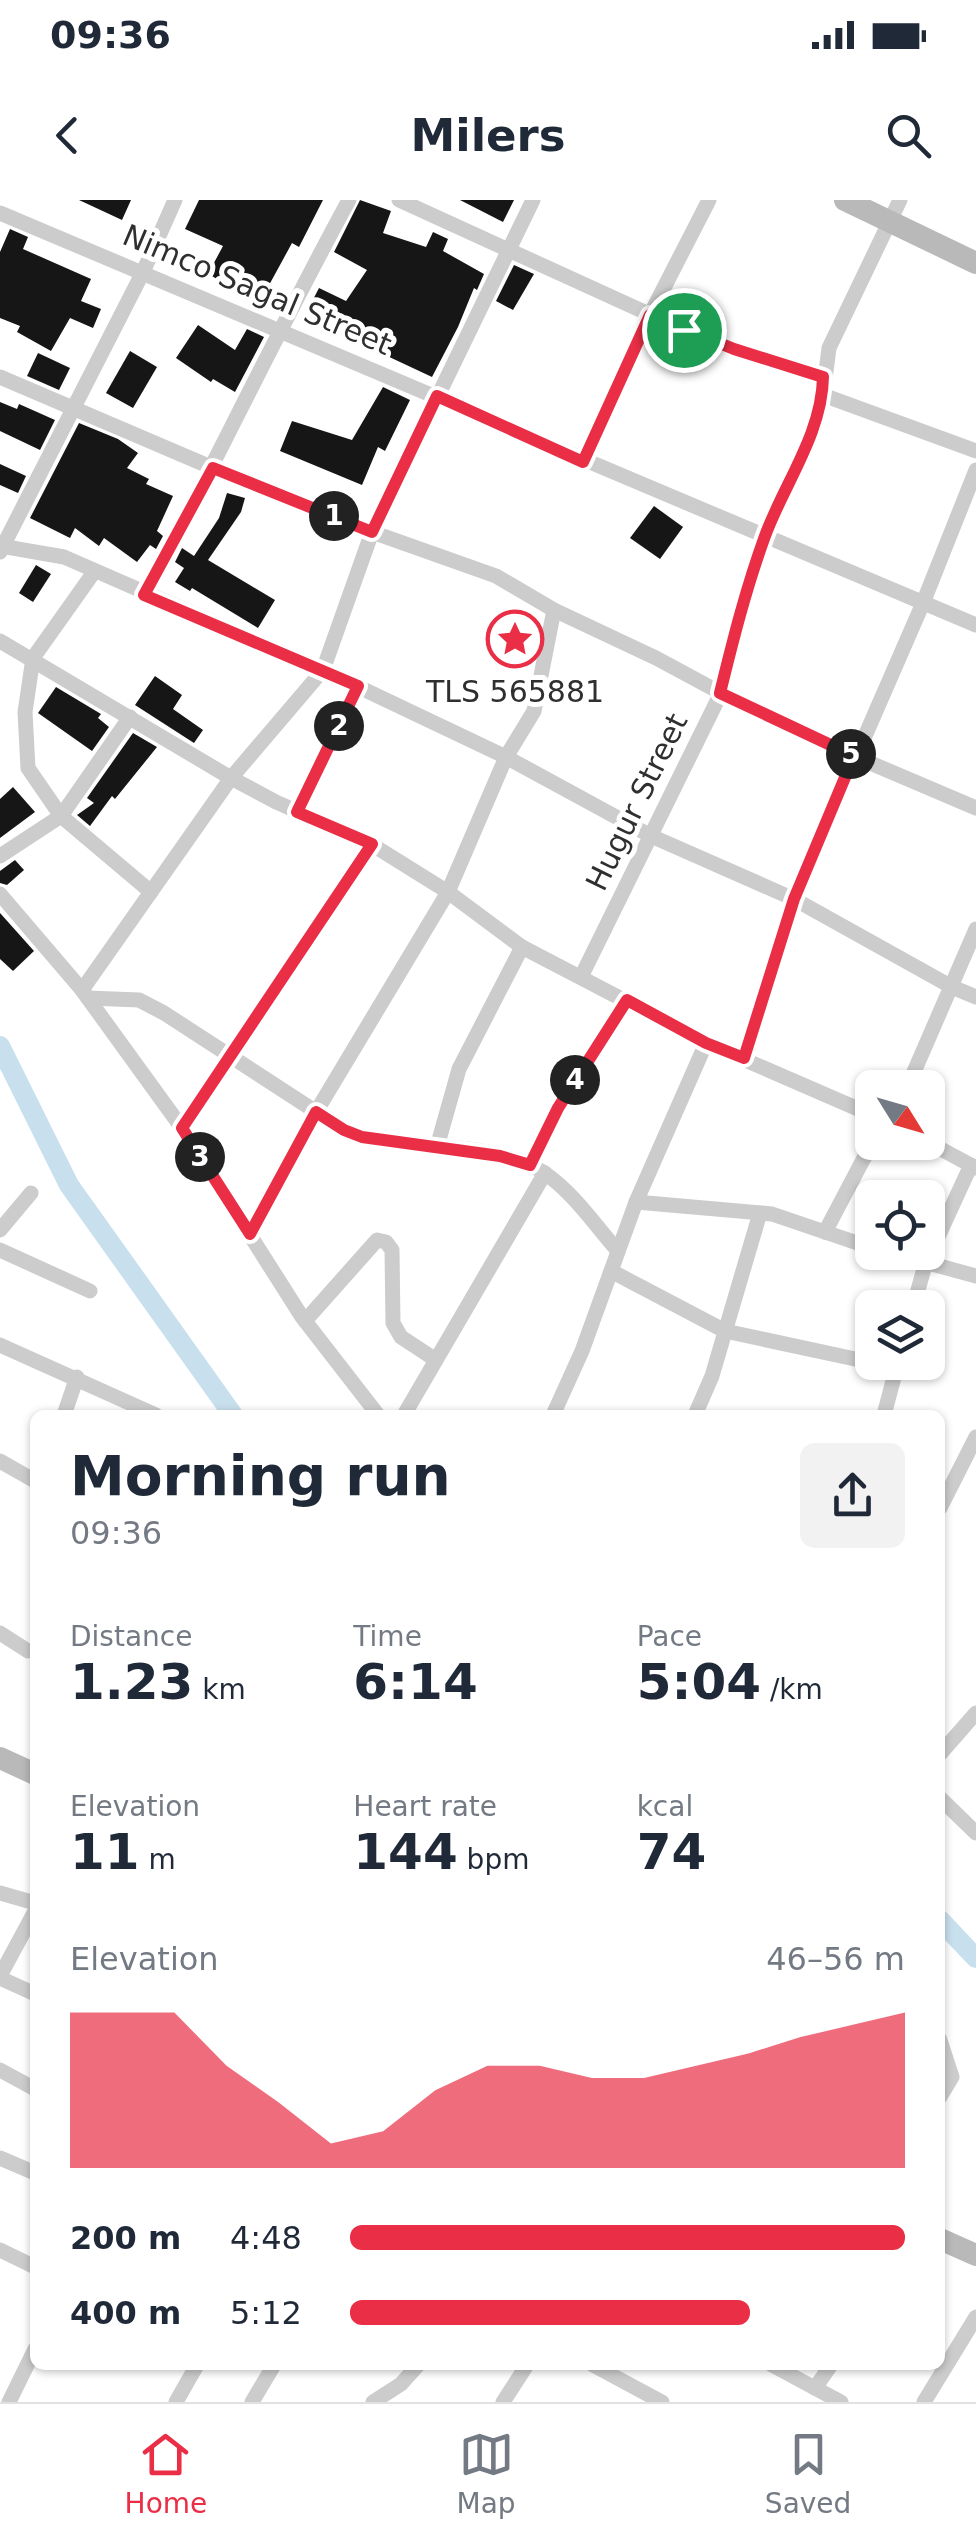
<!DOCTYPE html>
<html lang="en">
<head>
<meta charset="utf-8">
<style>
	:root { --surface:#fff; --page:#f2f2f3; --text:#1f2937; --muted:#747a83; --line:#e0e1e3; --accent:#e92e46 }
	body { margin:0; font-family:"DejaVu Sans",sans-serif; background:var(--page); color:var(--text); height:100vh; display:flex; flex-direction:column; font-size:38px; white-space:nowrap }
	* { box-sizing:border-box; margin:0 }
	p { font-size:32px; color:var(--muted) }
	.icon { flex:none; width:55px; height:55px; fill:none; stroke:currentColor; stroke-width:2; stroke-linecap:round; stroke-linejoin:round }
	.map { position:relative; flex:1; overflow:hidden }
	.panel { position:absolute; left:30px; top:1210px; width:915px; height:960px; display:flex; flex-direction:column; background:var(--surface); border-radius:15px; box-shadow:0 2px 8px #0004 }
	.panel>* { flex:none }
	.needle { width:65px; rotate:127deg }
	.controls { position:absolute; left:855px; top:870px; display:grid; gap:20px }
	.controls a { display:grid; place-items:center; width:90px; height:90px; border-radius:15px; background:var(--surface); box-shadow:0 2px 8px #0004; font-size:50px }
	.pin { position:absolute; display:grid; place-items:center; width:85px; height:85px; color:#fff; margin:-42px; border:5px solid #fff; border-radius:50%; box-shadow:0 2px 10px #0007 }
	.km { position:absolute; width:50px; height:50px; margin:-25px; border-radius:50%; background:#222; color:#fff; font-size:28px; line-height:50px; text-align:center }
	.round { display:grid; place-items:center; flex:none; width:105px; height:105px; border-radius:15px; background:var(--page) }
	.overview { display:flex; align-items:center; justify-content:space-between; height:170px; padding:0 40px }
	h1 { font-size:55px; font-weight:600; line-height:75px }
	.figures { display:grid; grid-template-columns:repeat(3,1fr); gap:15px; height:170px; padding:10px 40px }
	.figures div { display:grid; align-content:center }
	.figures b { font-size:50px; font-weight:600 }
	.figures small { font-size:28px; font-weight:400 }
	.figures p { font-size:28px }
	.chart { height:280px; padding:20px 40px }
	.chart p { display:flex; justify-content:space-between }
	.chart svg { width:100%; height:180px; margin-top:10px; fill:var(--accent); opacity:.7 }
	ul { padding:0 40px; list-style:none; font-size:32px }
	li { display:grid; grid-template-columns:160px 120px 1fr; align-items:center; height:75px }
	li i { height:25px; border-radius:12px; background:var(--accent) }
	.status { display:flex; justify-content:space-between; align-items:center; height:70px; padding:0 50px; background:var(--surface); direction:ltr }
	.status svg { height:28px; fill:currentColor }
	header { display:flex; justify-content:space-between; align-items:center; height:130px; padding:0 40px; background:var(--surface); font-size:45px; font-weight:600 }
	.tabs { display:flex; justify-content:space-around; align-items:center; height:140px; border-top:2px solid var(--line); background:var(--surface); font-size:28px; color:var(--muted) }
	.tabs a { display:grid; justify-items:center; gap:5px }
	.tabs .on { color:var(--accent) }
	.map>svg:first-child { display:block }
</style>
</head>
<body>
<div class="status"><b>09:36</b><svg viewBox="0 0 49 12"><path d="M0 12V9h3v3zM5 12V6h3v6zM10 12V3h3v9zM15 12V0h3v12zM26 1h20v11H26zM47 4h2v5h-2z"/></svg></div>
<header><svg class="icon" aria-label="back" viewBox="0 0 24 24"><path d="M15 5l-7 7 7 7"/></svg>Milers<svg class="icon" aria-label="search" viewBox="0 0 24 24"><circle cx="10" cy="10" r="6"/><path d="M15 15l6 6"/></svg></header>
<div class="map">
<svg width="976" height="2202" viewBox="0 0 976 2202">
	<rect width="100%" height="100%" fill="#fff"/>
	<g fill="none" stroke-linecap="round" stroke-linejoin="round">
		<g stroke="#c8e0ed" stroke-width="20">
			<path d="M 0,846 L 69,985 L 233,1215"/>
			<path d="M 940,1720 L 976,1758"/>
		</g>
	</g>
	<g fill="#161616">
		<path d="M 79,0 L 131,0 L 122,20 Z"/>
		<path d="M 199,0 L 323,0 L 299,47 L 292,43 L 268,87 L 280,93 L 272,109 L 208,74 L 223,46 L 185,29 Z"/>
		<path d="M 360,0 L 391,11 L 383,33 L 426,47 L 433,32 L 448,39 L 443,51 L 484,74 L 477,90 L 474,88 L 458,127 L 432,177 L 304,117 L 319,88 L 346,101 L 367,70 L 334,52 Z"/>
		<path d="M 460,0 L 514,0 L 503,22 Z"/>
		<path d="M 10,29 L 28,37 L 23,49 L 91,79 L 81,101 L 101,109 L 93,128 L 70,118 L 51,151 L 17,132 L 20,126 L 0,118 L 0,52 Z"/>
		<path d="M 514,65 L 534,74 L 513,110 L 496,101 Z"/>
		<path d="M 198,125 L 235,150 L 247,129 L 264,137 L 235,192 L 213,179 L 211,182 L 176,158 Z"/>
		<path d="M 130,151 L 157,167 L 133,208 L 106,193 Z"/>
		<path d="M 38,153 L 70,168 L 59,190 L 27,176 Z"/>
		<path d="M 383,187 L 410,200 L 385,251 L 378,247 L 362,285 L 280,251 L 292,221 L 352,240 Z"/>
		<path d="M 0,202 L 17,209 L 19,204 L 55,220 L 40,250 L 0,231 Z"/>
		<path d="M 79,223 L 118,239 L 138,253 L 127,268 L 149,279 L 146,284 L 173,296 L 157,331 L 163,336 L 156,349 L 150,345 L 137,362 L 104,338 L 99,346 L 75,328 L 70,338 L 30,318 Z"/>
		<path d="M 0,264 L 26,276 L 18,293 L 0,285 Z"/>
		<path d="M 227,293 L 245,298 L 241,312 L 208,360 L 275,400 L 258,428 L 192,388 L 190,391 L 175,382 L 184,368 L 175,362 L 182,348 L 194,356 L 219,318 Z"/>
		<path d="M 654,306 L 683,327 L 660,359 L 630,338 Z"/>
		<path d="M 36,365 L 51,374 L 33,402 L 19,393 Z"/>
		<path d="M 155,476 L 182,495 L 173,509 L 203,530 L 194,543 L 135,505 Z"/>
		<path d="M 56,487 L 101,514 L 98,518 L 109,527 L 92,551 L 38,513 Z"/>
		<path d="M 133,533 L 157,547 L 115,599 L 112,596 L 90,626 L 77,615 L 94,603 L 87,598 Z"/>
		<path d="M 13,587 L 35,612 L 0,638 L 0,599 Z"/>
		<path d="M 15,660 L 24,670 L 7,685 L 0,683 L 0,671 Z"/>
		<path d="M 0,713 L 34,751 L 13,771 L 0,759 Z"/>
	</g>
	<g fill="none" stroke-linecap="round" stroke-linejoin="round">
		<g stroke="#ccc" stroke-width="15">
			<path d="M 399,0 L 684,130 L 823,177"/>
			<path d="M 0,13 L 976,425"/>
			<path d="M 0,177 L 213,268 L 372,332 L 496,376 L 554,410 L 656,458 L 721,493 L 854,556 L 976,608"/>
			<path d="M 823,195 L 976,251"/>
			<path d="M 583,262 L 650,115 L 709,0"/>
			<path d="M 0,346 L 64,357 L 323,470 L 506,557 L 651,636 L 794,699 L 952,787 L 976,797"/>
			<path d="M 0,352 L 143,72 L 175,0"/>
			<path d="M 94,372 L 33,458 L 25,512 L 28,568 L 61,616 L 151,692"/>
			<path d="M 145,395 C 215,264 278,130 349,0"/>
			<path d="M 0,441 L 231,578 L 276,602 L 371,644 L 448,692 L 522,747 L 706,843 L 872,915"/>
			<path d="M 297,611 L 358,486"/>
			<path d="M 0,656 L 61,616 L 130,517"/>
			<path d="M 0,694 L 82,790 L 182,928 L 302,1117 L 378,1215"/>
			<path d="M 581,777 L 721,493 L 740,411 L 766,334 L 814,225 L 823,195 L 829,148 L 900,0"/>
			<path d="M 82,790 L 231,578 L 323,470 L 372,332 L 533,0"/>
			<path d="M 88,798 L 139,800 L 164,813 L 344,930 C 404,953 488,937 543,972 C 572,991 595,1025 618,1051"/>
			<path d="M 744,858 L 794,699 L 923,403 L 976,270"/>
			<path d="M 907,888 L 976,729"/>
			<path d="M 182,928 L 371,644"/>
			<path d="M 928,942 L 976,968"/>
			<path d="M 437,947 L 459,869 L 522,747"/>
			<path d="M 530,965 L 558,908 L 627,800"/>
			<path d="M 636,1002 L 772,1014 L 872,1048"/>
			<path d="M 0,1030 L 31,993"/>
			<path d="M 825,1032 L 864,958 L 876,942"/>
			<path d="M 250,1034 L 316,912 L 448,692 L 506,557 L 534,511 L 554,410"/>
			<path d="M 0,1050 L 90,1091"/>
			<path d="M 888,1052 L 976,1076"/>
			<path d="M 611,1071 L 725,1131 L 897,1168"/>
			<path d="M 913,1108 L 925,1065 L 971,965"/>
			<path d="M 305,1121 L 377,1040 L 386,1042 L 392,1050 L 393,1123 L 401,1137 L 436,1160"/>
			<path d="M 0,1145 L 156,1215"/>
			<path d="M 64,1215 L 77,1177"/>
			<path d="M 404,1215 L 545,973"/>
			<path d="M 553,1215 L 582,1151 L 636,1002 L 706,843"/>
			<path d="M 695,1215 L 712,1176 L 760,1013"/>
			<path d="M 884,1215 L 898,1162"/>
			<path d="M 0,1261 L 35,1281"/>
			<path d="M 940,1308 L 976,1237"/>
			<path d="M 0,1433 L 28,1451"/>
			<path d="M 940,1554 L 976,1513"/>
			<path d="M 940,1598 L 976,1633"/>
			<path d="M 0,1693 L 35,1703"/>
			<path d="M 0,1776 L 35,1711"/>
			<path d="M 0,1778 L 35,1794"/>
			<path d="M 940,1840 L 952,1877 L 940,1897"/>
			<path d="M 0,1870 L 35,1889"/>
			<path d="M 0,1958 L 35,1973"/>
			<path d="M 0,2050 L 35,2067"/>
			<path d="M 593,2165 L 662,2202"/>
			<path d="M 772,2165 L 841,2202"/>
			<path d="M 815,2188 L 831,2165"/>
			<path d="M 9,2202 L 35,2149"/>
			<path d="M 176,2202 L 197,2165"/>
			<path d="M 252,2202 L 274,2165"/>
			<path d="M 373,2202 L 401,2184 L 418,2165"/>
			<path d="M 503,2202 L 527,2165"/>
			<path d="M 924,2202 L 976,2117"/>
		</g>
		<g stroke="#b9b9b9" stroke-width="22">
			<path d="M 845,0 L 976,63"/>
			<path d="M 0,1558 L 35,1574"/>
			<path d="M 940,2039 L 976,2055"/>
		</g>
	</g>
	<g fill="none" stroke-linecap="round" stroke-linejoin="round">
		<g stroke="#fff" stroke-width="20">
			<path id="route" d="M 650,115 L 734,149 L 823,177 C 822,234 784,284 765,336 C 746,388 733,440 720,493 L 854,556 L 794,699 L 744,858 L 706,843 L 627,800 L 558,908 L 530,965 L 500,956 L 362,937 L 344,930 L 316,912 L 250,1034 L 182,928 L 372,644 L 297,612 L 358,486 L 144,395 L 213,268 L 372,332 L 437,196 L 583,262 Z"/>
		</g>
		<use href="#route" stroke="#e92e46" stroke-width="12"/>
	</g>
	<defs>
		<g id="sight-ring" transform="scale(2.875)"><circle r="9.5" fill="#fff" stroke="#e92e46" stroke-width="1.5"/><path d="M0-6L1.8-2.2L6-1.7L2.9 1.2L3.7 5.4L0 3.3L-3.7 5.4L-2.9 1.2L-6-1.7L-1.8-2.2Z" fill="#e92e46"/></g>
	</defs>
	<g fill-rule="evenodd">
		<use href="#sight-ring" x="515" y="439"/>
	</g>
	<g text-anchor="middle" stroke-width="10" stroke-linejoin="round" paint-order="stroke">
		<g font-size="30" fill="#2f2f2f" stroke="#fff">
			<text transform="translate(257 90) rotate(23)" y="10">Nimco Sagal Street</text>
			<text transform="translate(637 602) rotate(-64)" y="10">Hugur Street</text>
		</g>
		<g font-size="30" fill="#2f2f2f" stroke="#fff">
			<text x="515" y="502">TLS 565881</text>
		</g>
	</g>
</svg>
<div class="controls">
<a><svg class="needle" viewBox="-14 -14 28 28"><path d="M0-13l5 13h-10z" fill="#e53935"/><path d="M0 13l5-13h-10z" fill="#747a83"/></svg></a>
<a><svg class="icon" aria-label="locate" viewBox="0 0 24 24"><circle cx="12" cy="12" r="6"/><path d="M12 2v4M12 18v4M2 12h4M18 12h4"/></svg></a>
<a><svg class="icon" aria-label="layers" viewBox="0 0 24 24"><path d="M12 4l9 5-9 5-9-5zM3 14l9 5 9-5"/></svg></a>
</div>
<div class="pin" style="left:684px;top:130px;background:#1e9e55"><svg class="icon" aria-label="arrive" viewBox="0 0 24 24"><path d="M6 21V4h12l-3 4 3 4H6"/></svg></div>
<b class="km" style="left:334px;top:316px">1</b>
<b class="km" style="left:339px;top:526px">2</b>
<b class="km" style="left:200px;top:957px">3</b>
<b class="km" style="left:575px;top:880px">4</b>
<b class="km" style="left:851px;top:554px">5</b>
<section class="panel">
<div class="overview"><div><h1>Morning run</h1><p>09:36</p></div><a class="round"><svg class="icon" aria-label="share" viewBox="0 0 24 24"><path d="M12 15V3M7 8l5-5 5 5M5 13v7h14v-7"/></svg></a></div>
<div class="figures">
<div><p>Distance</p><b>1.23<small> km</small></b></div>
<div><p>Time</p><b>6:14</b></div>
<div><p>Pace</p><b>5:04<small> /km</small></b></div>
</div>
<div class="figures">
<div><p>Elevation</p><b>11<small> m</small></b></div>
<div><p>Heart rate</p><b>144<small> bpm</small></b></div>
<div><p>kcal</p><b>74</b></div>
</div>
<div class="chart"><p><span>Elevation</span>46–56 m</p>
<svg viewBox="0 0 160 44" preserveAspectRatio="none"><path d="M0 44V6L10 6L20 6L30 19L40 28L50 38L60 35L70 25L80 19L90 19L100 22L110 22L120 19L130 16L140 12L150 9L160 6V44z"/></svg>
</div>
<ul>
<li><b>200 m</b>4:48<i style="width:100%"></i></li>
<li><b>400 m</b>5:12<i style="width:72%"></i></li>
</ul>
</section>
</div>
<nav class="tabs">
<a class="on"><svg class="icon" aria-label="home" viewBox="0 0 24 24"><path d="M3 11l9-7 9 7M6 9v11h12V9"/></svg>Home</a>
<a><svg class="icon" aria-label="map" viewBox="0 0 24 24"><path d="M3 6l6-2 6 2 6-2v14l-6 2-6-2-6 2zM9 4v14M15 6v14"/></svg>Map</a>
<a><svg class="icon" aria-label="saved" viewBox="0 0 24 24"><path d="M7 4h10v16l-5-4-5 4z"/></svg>Saved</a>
</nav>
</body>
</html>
